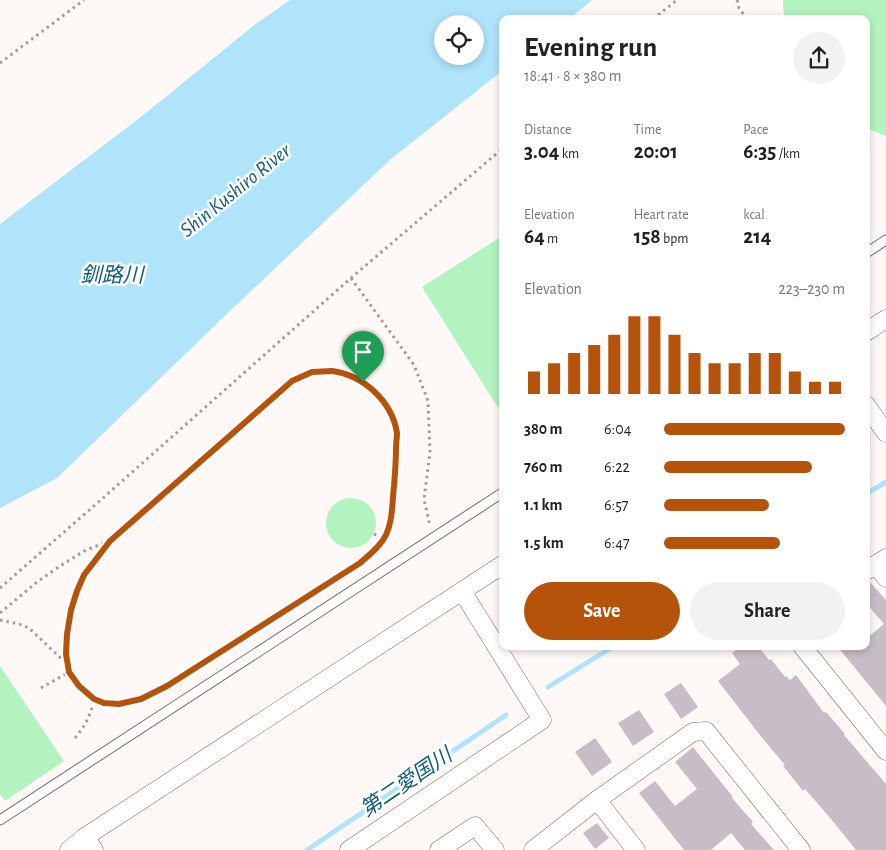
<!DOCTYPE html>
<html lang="en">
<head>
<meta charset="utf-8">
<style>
	:root { --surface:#fff; --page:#f2f2f2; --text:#222; --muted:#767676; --accent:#b45309 }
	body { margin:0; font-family:"Alegreya Sans","Noto Sans JP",sans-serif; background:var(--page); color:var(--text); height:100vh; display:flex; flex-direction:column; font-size:19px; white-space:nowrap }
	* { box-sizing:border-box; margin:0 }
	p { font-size:16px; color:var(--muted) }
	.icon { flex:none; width:28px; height:28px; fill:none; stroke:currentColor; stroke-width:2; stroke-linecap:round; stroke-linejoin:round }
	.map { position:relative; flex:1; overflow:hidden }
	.drawer { position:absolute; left:499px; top:15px; width:371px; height:635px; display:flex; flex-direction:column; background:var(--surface); border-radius:10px; box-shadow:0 2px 8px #0003 }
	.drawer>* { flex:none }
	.tools { position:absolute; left:434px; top:15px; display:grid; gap:10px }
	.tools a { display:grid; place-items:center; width:50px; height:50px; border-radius:50%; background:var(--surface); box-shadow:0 2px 8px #0003; font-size:25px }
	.pin { position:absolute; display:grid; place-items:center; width:42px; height:42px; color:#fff; margin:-51px -21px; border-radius:50% 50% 50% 0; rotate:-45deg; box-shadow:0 0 5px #0007 }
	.pin .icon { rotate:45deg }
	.round { display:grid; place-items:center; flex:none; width:52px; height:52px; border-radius:26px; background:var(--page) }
	.overview { display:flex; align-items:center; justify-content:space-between; height:85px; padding:0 25px }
	h1 { font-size:28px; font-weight:700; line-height:38px }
	.stats { display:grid; grid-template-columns:repeat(3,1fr); gap:8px; height:85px; padding:5px 25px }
	.stats div { display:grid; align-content:center }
	.stats b { font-size:21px; font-weight:700 }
	.stats small { font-size:14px; font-weight:400 }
	.stats p { font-size:14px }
	.chart { height:140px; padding:10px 25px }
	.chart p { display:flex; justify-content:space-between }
	.chart svg { width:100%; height:90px; margin-top:5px; stroke:var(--accent); stroke-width:6 }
	.cta { display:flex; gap:10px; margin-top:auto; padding:10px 25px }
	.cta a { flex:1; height:58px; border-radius:30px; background:var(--accent); color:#fff; font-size:20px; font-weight:700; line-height:58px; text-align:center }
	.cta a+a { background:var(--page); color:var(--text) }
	ul { padding:0 25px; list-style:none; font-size:16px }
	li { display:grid; grid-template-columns:80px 60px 1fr; align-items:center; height:38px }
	li i { height:12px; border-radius:6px; background:var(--accent) }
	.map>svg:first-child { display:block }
</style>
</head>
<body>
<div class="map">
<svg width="886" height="850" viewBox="0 0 886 850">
	<rect width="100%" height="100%" fill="#fef9f6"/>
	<g fill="#b3f3bf">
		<path d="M 783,0 L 886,0 L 886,136 L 866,128 L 866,19 L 784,19 Z"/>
		<path d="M 502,236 L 502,414 L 422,287 Z"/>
		<circle cx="351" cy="523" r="25"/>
		<path d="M 0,666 L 64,761 L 5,801 L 0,794 Z"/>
	</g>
	<path fill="#afe4fb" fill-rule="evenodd" d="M 290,0 L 592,0 L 569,19 L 502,19 L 502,71 L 391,159 L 234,307 L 57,478 L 0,508 L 0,224 L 137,120 L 257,23 ZM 442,24 L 475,24 L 475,56 L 442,56 Z"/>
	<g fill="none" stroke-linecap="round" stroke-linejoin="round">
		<g stroke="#afe4fb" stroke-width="5">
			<path d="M 866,494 L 886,482"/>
			<path d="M 548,687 L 614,646"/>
			<path d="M 307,850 L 506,715"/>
		</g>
	</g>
	<g fill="#c6bdc7">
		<path d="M 869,581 L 886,600 L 886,706 L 837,646 L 866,646 L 866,639 L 884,624 L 866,603 L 866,582 Z"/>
		<path d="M 741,646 L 758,646 L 769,660 L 771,659 L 785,677 L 786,676 L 790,680 L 796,675 L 824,713 L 826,712 L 845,734 L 844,735 L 886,784 L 886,850 L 856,850 L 831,819 L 805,789 L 803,791 L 783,766 L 785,765 L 763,739 L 718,681 L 740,664 L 732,653 Z"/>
		<path d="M 681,683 L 698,707 L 681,719 L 664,694 Z"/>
		<path d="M 639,710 L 654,732 L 633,746 L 618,723 Z"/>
		<path d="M 595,738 L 612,762 L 592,776 L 575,752 Z"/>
		<path d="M 693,747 L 733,797 L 732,798 L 753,822 L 751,824 L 774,850 L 745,850 L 731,833 L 711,850 L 684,850 L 639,793 L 655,781 L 675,806 L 697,789 L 675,762 Z"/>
		<path d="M 597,823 L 609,838 L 595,849 L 583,833 Z"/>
	</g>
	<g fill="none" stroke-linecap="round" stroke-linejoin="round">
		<g stroke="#776d66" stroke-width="11">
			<g id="lane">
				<path d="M 866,253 L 886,240"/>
				<path d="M 0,820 L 502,493"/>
			</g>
		</g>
		<g stroke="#776d66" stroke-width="19">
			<g id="street">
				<path d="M 866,332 L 886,319"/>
				<path d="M 866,405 L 886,433"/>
				<path d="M 876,565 L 886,578"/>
				<path d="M 866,571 L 886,558"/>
				<path d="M 802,646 L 886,751"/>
				<path d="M 597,800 L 693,732 L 706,731 L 801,850"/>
				<path d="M 85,837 L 94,850"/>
				<path d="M 69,850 L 85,837 L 502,565"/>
				<path d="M 349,850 L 542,720 L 462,591"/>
				<path d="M 439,850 L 475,826 L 495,850"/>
				<path d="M 533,850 L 597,800 L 636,850"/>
			</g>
		</g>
		<g stroke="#a19c99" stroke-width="3" stroke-dasharray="2.5 4" stroke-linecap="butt">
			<path d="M 737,0 L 739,8 L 747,19"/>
			<path d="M 653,19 L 677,0"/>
			<path d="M 781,19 L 782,14"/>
			<path d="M 0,63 L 84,0"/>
			<path d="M 351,278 L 414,365 L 428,401 L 430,453 L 424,499 L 430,526"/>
			<path d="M 312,371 C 322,371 333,370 343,372 C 369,380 392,406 396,433 C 398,445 395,466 394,479 C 393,497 394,523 384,538 C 377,548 368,556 360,563 L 167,687 L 141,699 L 119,704 L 104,703 L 94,699 L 79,686 L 69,672 L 66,654 L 67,634 L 71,610 L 77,591 L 84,575 L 110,541 L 292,381 Z"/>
			<path d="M 374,534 L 384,538"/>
			<path d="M 0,588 L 103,498 L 351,278 L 502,149"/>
			<path d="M 0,613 L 37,582 L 60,566 L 86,550 L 109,541"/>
			<path d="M 0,620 L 23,625 L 30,629 L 68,665"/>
			<path d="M 41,688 L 69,672"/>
			<path d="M 75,738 C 85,726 91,715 94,699"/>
		</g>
		<use href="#lane" stroke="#fff" stroke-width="9"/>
		<use href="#street" stroke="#fff" stroke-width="18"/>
	</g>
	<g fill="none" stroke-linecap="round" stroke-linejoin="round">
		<g stroke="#fff" stroke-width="10">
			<path id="route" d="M 332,371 C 363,375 392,401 397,433 C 397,438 396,443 396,448 C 396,461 395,474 394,486 C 392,503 393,520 386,535 C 380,547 369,555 360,563 L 167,686 L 141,699 L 119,704 L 104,703 L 94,699 L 79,686 L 69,672 L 66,654 L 67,634 L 71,610 L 77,591 L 84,575 L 110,541 L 292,381 L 312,372 Z"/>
		</g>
		<use href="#route" stroke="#b45309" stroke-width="6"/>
	</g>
	<g text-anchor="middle" stroke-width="5" stroke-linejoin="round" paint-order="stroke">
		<g font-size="21" font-style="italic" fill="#115d77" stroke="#fff">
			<text transform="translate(235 190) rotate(-39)" y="7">Shin Kushiro River</text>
			<text x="112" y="282">釧路川</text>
			<text transform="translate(406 782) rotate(-34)" y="7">第二愛国川</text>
		</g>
	</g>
</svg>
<div class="tools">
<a><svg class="icon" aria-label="locate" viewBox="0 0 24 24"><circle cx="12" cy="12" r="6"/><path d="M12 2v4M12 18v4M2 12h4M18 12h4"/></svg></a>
</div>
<div class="pin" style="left:363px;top:382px;background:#1e9e55"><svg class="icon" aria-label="arrive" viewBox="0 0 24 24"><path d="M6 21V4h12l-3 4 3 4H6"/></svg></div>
<section class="drawer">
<div class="overview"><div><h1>Evening run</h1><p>18:41 · 8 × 380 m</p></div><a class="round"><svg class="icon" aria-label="share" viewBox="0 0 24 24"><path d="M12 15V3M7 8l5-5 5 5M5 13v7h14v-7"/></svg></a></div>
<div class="stats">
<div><p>Distance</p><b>3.04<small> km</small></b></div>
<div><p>Time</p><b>20:01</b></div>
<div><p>Pace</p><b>6:35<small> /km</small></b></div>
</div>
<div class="stats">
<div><p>Elevation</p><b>64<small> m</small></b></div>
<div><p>Heart rate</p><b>158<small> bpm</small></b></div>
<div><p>kcal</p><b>214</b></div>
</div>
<div class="chart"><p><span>Elevation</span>223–230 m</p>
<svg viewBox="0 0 160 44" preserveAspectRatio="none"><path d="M5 44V33M15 44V29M25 44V24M35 44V20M45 44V15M55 44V6M65 44V6M75 44V15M85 44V24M95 44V29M105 44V29M115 44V24M125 44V24M135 44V33M145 44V38M155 44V38"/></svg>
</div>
<ul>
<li><b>380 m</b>6:04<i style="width:100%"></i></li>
<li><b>760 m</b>6:22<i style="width:82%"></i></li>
<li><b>1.1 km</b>6:57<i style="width:58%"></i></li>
<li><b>1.5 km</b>6:47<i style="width:64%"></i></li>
</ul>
<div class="cta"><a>Save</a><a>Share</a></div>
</section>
</div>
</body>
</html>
